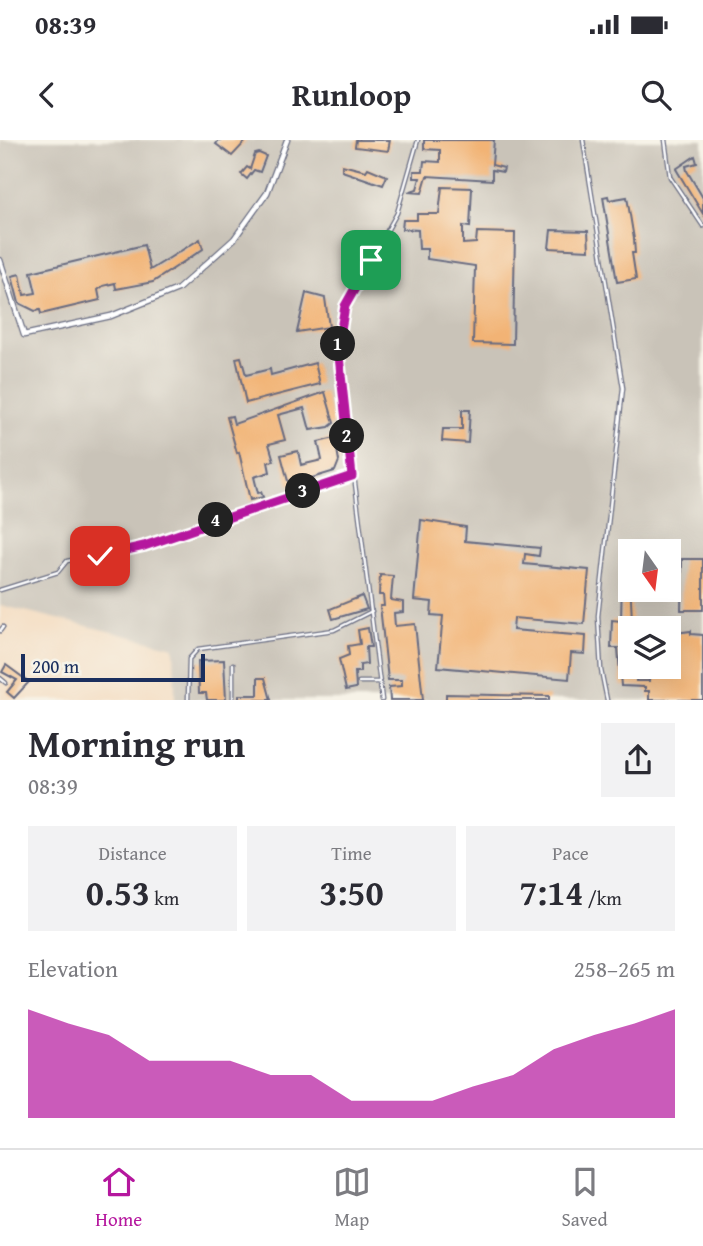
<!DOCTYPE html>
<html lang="en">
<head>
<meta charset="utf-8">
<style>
	:root { --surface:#fff; --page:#f2f2f3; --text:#2b2b33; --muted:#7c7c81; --line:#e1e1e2; --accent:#b5179e }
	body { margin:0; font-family:"Gentium Book Plus",serif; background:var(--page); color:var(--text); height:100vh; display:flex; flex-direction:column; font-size:26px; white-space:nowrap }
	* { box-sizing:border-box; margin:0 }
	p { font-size:23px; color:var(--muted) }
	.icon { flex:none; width:38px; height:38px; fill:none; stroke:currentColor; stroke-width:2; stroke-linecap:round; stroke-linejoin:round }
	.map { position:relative; height:560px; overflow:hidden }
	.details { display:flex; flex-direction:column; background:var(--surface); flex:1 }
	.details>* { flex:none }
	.needle { width:46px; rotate:166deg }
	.controls { position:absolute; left:618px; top:399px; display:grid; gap:14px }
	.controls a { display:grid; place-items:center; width:63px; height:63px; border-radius:0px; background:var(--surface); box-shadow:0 7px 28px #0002; font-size:35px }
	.scale { position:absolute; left:21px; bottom:18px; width:184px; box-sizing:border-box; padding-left:7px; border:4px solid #1b2f5e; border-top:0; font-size:19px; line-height:24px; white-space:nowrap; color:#1b2f5e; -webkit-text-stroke:5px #f7f3e8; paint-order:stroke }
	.pin { position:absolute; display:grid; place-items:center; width:60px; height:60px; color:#fff; margin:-30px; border-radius:14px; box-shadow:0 4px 10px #0006 }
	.km { position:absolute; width:35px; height:35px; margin:-18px; border-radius:50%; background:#222; color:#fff; font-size:19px; line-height:35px; text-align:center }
	.round { display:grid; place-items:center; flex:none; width:74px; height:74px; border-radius:0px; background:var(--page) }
	.overview { display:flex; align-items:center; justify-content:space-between; height:119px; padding:0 28px }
	h1 { font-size:38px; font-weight:600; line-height:52px }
	.figures { display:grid; grid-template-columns:repeat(3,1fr); gap:10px; height:119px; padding:7px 28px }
	.figures div { display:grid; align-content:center; border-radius:0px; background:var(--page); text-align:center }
	.figures b { font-size:35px; font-weight:600 }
	.figures small { font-size:19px; font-weight:400 }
	.figures p { font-size:19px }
	.chart { height:196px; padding:14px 28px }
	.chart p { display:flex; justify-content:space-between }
	.chart svg { width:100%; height:126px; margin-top:7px; fill:var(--accent); opacity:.7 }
	.status { display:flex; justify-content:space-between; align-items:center; height:49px; padding:0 35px; background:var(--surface); direction:ltr }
	.status svg { height:19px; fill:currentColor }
	header { display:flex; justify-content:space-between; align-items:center; height:91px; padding:0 28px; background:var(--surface); font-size:32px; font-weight:600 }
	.tabs { display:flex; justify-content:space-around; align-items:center; height:98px; border-top:2px solid var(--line); background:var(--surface); font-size:19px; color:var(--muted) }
	.tabs a { display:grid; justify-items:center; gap:4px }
	.tabs .active { color:var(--accent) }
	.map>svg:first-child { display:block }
</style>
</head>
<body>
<div class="status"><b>08:39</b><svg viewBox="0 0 49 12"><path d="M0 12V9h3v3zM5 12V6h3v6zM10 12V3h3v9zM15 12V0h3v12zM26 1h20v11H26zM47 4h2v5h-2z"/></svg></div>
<header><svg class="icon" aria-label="back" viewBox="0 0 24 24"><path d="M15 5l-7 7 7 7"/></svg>Runloop<svg class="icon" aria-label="search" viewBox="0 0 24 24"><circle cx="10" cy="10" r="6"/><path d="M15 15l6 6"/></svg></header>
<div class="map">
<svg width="703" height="560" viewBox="0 0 703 560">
	<rect width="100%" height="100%" fill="#f7f3e8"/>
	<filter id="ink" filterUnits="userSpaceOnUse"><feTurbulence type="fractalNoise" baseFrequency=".0143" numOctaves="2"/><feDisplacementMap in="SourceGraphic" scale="14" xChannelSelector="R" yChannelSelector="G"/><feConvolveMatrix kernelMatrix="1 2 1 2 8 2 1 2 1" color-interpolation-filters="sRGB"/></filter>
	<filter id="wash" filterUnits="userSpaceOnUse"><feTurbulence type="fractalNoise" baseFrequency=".00686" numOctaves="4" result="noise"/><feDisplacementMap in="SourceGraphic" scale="28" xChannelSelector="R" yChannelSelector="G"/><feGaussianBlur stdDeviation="1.57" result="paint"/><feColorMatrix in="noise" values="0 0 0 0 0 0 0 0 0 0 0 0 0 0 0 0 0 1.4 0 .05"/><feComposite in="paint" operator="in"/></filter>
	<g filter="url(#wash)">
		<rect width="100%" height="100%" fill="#f4dbbf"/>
		<path fill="#c9c3b8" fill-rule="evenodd" d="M 0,0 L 703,0 L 703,560 L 175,560 L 174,507 L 0,465 ZM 630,411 L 668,411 L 668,450 L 630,450 ZM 630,488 L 668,488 L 668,527 L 630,527 Z"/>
		<g id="blocks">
			<g fill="#f2b374">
				<path d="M 219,0 L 247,0 L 232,16 L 216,4 Z"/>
				<path d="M 356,0 L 390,0 L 388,11 L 355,7 Z"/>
				<path d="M 424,0 L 494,0 L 492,25 L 504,28 L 503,32 L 492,30 L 492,40 L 427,36 L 422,53 L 408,52 L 417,49 L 420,38 L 414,38 L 414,31 L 423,31 L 424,21 L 440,22 L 440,10 L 424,9 Z"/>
				<path d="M 259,13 L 266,16 L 260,32 L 254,30 L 247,39 L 241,34 L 247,27 L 250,29 L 255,14 Z"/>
				<path d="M 695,16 L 697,23 L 686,26 L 687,31 L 703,58 L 703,74 L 676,29 Z"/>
				<path d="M 342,25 L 366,31 L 368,28 L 387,36 L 383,45 L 342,31 Z"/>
				<path d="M 442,47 L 472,48 L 470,87 L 463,86 L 463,104 L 476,103 L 477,92 L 515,93 L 513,204 L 473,203 L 475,126 L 427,119 L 427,109 L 419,109 L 418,90 L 402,89 L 403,80 L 417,80 L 417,74 L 439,74 Z"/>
				<path d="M 608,56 L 609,60 L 627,57 L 634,99 L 635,113 L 632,113 L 636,139 L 617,142 L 603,57 Z"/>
				<path d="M 551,90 L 588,91 L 589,110 L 549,108 Z"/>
				<path d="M 200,99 L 203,109 L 153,142 L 116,149 L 115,143 L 103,146 L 98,150 L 100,160 L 41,174 L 40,170 L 35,171 L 19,163 L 12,136 L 20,134 L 24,155 L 36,153 L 31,132 L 144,105 L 150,130 Z"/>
				<path d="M 306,153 L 325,158 L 329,187 L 297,192 Z"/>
				<path d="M 241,217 L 246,235 L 270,229 L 271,235 L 315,223 L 320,244 L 246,263 L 236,218 Z"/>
				<path d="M 325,252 L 334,283 L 329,287 L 310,290 L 304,268 L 278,275 L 285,300 L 269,304 L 274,321 L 268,322 L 270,332 L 254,337 L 258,353 L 261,352 L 263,357 L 250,360 L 239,312 L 237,313 L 227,277 L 232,276 L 234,284 Z"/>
				<path d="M 462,270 L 470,270 L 468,303 L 442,301 L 443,289 L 462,289 Z"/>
				<path d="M 335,298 L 339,321 L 335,331 L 289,345 L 281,315 L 298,311 L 301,325 L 322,320 L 318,302 Z"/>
				<path d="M 421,380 L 466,387 L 465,401 L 540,408 L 539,416 L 525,414 L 524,424 L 589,430 L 584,484 L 514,478 L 513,490 L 586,496 L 585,514 L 571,513 L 569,539 L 438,527 L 443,476 L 431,475 L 432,462 L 414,460 Z"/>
				<path d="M 682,419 L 703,419 L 703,470 L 681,470 Z"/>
				<path d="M 380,435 L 393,436 L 391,460 L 403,462 L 403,472 L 394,473 L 395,486 L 415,484 L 423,560 L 390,560 L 389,547 L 402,546 L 402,540 L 388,540 L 380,466 L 384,466 L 383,455 L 379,455 Z"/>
				<path d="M 622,438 L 630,438 L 632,481 L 639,481 L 639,488 L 630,488 L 630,527 L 637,527 L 636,541 L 649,541 L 650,527 L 668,527 L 668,494 L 691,491 L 691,494 L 703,495 L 703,560 L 649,560 L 649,551 L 645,551 L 645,547 L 621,546 L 618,508 L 611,508 L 612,480 L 621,481 Z"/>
				<path d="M 362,456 L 367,469 L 333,479 L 330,469 Z"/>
				<path d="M 368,488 L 371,507 L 366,507 L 367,524 L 360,525 L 360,532 L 355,532 L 356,548 L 346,550 L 339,519 L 349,515 L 348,506 L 360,504 L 358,490 Z"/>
				<path d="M 224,520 L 226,560 L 207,560 L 206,553 L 199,553 L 198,521 Z"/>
				<path d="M 6,525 L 29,542 L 14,558 L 7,552 L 17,540 L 2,532 Z"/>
				<path d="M 258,538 L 265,538 L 271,560 L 239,560 L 239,555 L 258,555 Z"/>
				<path d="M 446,554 L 549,556 L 549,560 L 446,560 Z"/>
			</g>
		</g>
	</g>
	<g filter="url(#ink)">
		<use href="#blocks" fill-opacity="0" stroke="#676b80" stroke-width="2"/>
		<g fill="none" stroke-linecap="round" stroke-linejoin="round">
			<g stroke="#676b80" stroke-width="5">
				<g id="service">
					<path d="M 583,0 L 623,248 L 598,476 L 601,530 L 607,560"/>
					<path d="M 665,0 L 670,37 L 703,86"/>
					<path d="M 0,450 L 58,432 L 67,421 L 144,406 L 352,336"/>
					<path d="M 0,491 L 3,487"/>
					<path d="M 0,538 L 6,543"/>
					<path d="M 359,542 L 380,542"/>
					<path d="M 188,560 L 189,519 L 198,509 L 334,490 L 372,471"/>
					<path d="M 233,560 L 233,524"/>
					<path d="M 382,560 L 338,207 L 345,166 L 397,73 L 418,0"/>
				</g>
			</g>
			<g stroke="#676b80" stroke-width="7">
				<path id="minor" d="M 0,120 L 24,195 L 111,176 L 178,149 L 234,99 L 267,53 L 287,0"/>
			</g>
			<use href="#service" stroke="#fff" stroke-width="2.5"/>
			<use href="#minor" stroke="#fff" stroke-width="4.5"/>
		</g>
	</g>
	<g fill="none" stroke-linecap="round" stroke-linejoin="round" filter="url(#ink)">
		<g stroke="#fff" stroke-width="14">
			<path id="route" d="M 100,416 L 144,406 L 352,336 L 338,207 L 345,166 L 371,120"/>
		</g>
		<use href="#route" stroke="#b5179e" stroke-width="9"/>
	</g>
</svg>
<div class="controls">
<a><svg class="needle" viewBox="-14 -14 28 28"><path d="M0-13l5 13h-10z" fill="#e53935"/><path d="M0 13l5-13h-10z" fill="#7c7c81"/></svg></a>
<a><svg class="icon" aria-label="layers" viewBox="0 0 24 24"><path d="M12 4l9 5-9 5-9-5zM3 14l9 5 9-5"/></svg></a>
</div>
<div class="scale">200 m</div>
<div class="pin" style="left:371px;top:120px;background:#1e9e55"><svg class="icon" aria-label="arrive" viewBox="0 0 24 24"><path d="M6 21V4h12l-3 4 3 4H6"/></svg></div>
<div class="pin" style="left:100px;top:416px;background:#d93025"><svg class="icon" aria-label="check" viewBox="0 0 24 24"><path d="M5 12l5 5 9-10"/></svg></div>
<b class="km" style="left:338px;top:204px">1</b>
<b class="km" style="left:347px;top:296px">2</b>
<b class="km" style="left:303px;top:351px">3</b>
<b class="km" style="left:216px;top:380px">4</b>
</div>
<section class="details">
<div class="overview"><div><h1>Morning run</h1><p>08:39</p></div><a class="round"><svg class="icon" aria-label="share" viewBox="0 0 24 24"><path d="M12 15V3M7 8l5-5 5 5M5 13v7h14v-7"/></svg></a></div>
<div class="figures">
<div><p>Distance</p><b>0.53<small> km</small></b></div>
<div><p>Time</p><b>3:50</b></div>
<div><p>Pace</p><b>7:14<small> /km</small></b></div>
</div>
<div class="chart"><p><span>Elevation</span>258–265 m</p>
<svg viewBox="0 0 160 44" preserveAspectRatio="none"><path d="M0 44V6L10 11L20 15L30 24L40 24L50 24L60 29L70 29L80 38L90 38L100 38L110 33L120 29L130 20L140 15L150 11L160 6V44z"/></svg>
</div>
</section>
<nav class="tabs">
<a class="active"><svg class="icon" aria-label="home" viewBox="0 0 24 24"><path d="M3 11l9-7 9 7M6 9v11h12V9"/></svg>Home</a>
<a><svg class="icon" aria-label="map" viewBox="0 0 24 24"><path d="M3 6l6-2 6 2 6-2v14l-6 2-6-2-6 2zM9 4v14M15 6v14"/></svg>Map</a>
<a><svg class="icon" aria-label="saved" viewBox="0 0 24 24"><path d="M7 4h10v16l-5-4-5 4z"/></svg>Saved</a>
</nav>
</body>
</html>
